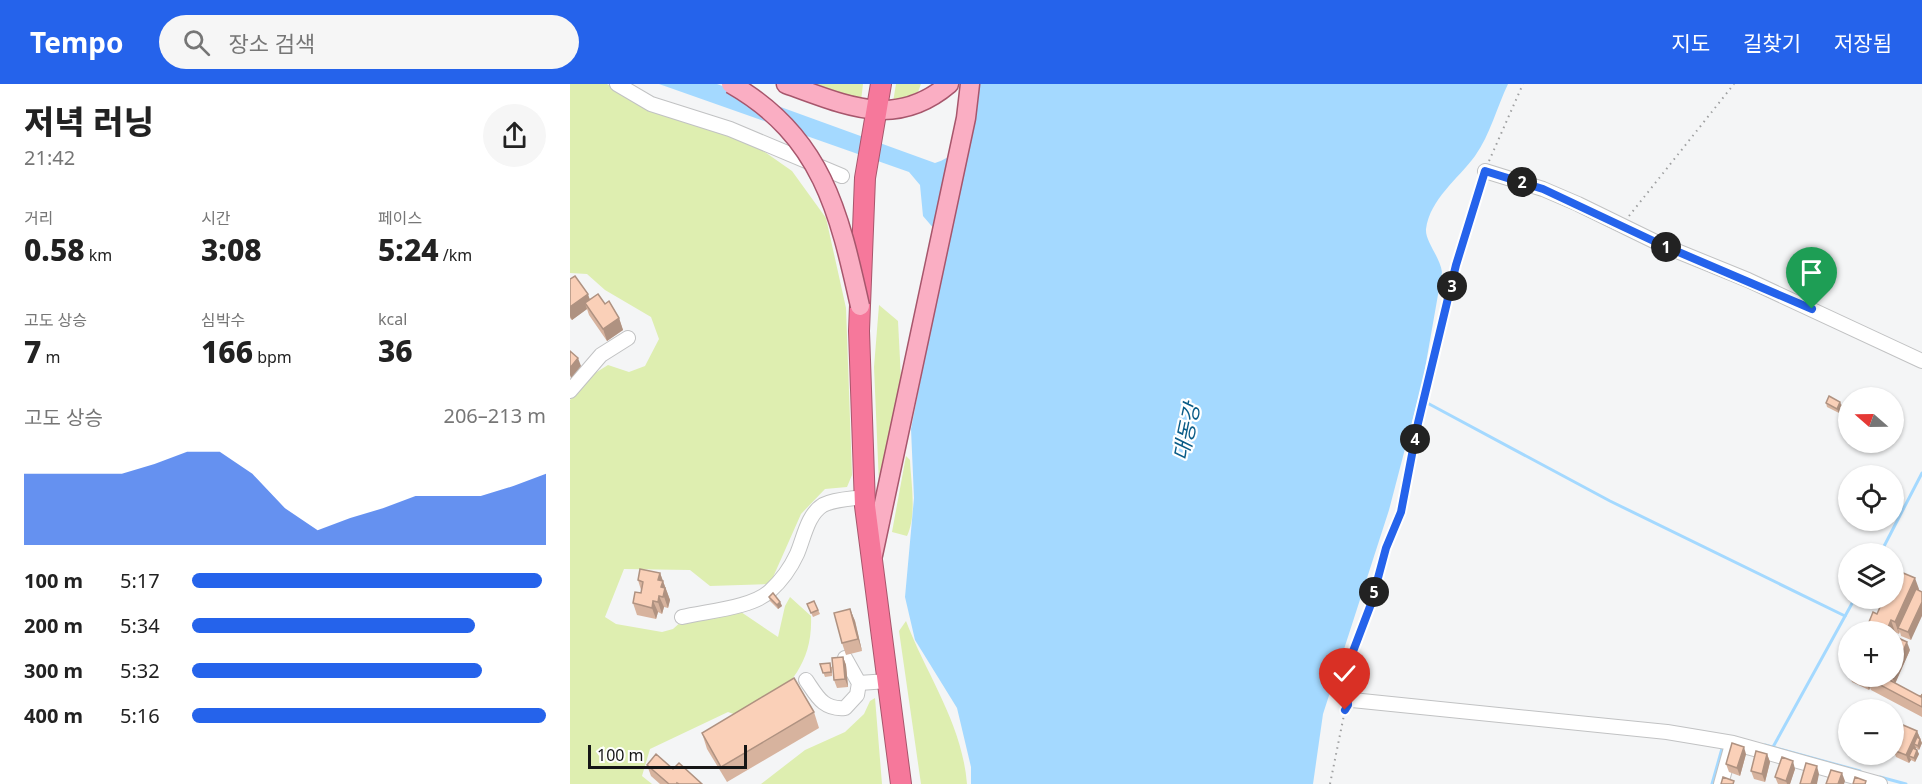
<!DOCTYPE html>
<html lang="ko">
<head>
<meta charset="utf-8">
<style>
	:root { --surface:#fff; --page:#f6f6f6; --text:#222; --muted:#767676; --accent:#2563eb }
	body { margin:0; font-family:"Noto Sans","Noto Sans KR",sans-serif; background:var(--page); color:var(--text); height:100vh; display:flex; flex-direction:column; font-size:22px; white-space:nowrap }
	* { box-sizing:border-box; margin:0 }
	p { font-size:20px; color:var(--muted) }
	.icon { flex:none; width:33px; height:33px; fill:none; stroke:currentColor; stroke-width:2; stroke-linecap:round; stroke-linejoin:round }
	.map { position:relative; flex:1; overflow:hidden }
	.details { display:flex; flex-direction:column; background:var(--surface); width:570px }
	.details>* { flex:none }
	.needle { width:39px; rotate:290deg }
	.controls { position:absolute; left:1268px; top:303px; display:grid; gap:12px }
	.controls a { display:grid; place-items:center; width:66px; height:66px; border-radius:50%; background:var(--surface); box-shadow:0 2px 4px #0004; font-size:30px }
	.scale { position:absolute; left:18px; bottom:15px; width:159px; box-sizing:border-box; padding-left:6px; border:3px solid #151616; border-top:0; font-size:16px; line-height:21px; white-space:nowrap; color:#151616; -webkit-text-stroke:4px #fff; paint-order:stroke }
	.pin { position:absolute; display:grid; place-items:center; width:51px; height:51px; color:#fff; margin:-62px -26px; border-radius:50% 50% 50% 0; rotate:-45deg; box-shadow:0 0 6px #0007 }
	.pin .icon { rotate:45deg }
	.km { position:absolute; width:30px; height:30px; margin:-15px; border-radius:50%; background:#222; color:#fff; font-size:16px; line-height:30px; text-align:center }
	.round { display:grid; place-items:center; flex:none; width:63px; height:63px; border-radius:32px; background:var(--page) }
	.headline { display:flex; align-items:center; justify-content:space-between; height:102px; padding:0 24px }
	h1 { font-size:33px; font-weight:800; line-height:45px }
	.stats { display:grid; grid-template-columns:repeat(3,1fr); gap:9px; height:102px; padding:6px 24px }
	.stats div { display:grid; align-content:center }
	.stats b { font-size:30px; font-weight:800 }
	.stats small { font-size:16px; font-weight:400 }
	.stats p { font-size:16px }
	.chart { height:168px; padding:12px 24px }
	.chart p { display:flex; justify-content:space-between }
	.chart svg { width:100%; height:108px; margin-top:6px; fill:var(--accent); opacity:.7 }
	ul { padding:0 24px; list-style:none; font-size:20px }
	li { display:grid; grid-template-columns:96px 72px 1fr; align-items:center; height:45px }
	li i { height:15px; border-radius:8px; background:var(--accent) }
	header { display:flex; align-items:center; gap:36px; box-sizing:border-box; height:84px; padding:0 30px; background:var(--accent); color:#fff }
	header strong { font-size:28px }
	nav { display:flex; gap:33px; margin-inline-start:auto; font-size:21px }
	.search { width:420px; height:54px; background:var(--page); display:flex; align-items:center; gap:15px; box-sizing:border-box; padding:0 21px; border-radius:33px; color:var(--muted); font-size:22px }
	main { display:flex; flex:1; min-height:0 }
	.map>svg:first-child { display:block }
</style>
</head>
<body>
<header>
<strong>Tempo</strong>
<div class="search"><svg class="icon" aria-label="search" viewBox="0 0 24 24"><circle cx="10" cy="10" r="6"/><path d="M15 15l6 6"/></svg>장소 검색</div>
<nav><a>지도</a><a>길찾기</a><a>저장됨</a></nav>
</header>
<main>
<section class="details">
<div class="headline"><div><h1>저녁 러닝</h1><p>21:42</p></div><a class="round"><svg class="icon" aria-label="share" viewBox="0 0 24 24"><path d="M12 15V3M7 8l5-5 5 5M5 13v7h14v-7"/></svg></a></div>
<div class="stats">
<div><p>거리</p><b>0.58<small> km</small></b></div>
<div><p>시간</p><b>3:08</b></div>
<div><p>페이스</p><b>5:24<small> /km</small></b></div>
</div>
<div class="stats">
<div><p>고도 상승</p><b>7<small> m</small></b></div>
<div><p>심박수</p><b>166<small> bpm</small></b></div>
<div><p>kcal</p><b>36</b></div>
</div>
<div class="chart"><p><span>고도 상승</span>206–213 m</p>
<svg viewBox="0 0 160 44" preserveAspectRatio="none"><path d="M0 44V15L10 15L20 15L30 15L40 11L50 6L60 6L70 15L80 29L90 38L100 33L110 29L120 24L130 24L140 24L150 20L160 15V44z"/></svg>
</div>
<ul>
<li><b>100 m</b>5:17<i style="width:99%"></i></li>
<li><b>200 m</b>5:34<i style="width:80%"></i></li>
<li><b>300 m</b>5:32<i style="width:82%"></i></li>
<li><b>400 m</b>5:16<i style="width:100%"></i></li>
</ul>
</section>
<div class="map">
<svg width="1352" height="700" viewBox="0 0 1352 700">
	<rect width="100%" height="100%" fill="#f4f5f6"/>
	<g fill="#deeeb0">
		<path d="M 0,0 L 37,0 L 58,14 L 185,61 L 222,87 L 256,134 L 276,224 L 282,391 L 277,403 L 255,405 L 231,430 L 200,500 L 140,502 L 120,486 L 54,485 L 35,533 L 46,540 L 92,548 L 103,545 L 112,537 L 171,528 L 208,553 L 215,522 L 220,513 L 241,532 C 243,583 216,603 183,637 L 158,628 L 80,665 L 72,692 L 82,700 L 0,700 L 0,316 L 22,291 L 38,281 L 59,288 L 75,282 L 89,255 L 81,233 L 35,206 L 17,190 L 0,189 Z"/>
		<path d="M 240,0 L 293,0 L 291,17 Z"/>
		<path d="M 326,0 L 351,0 L 348,8 L 323,18 Z"/>
		<path d="M 309,221 L 328,237 L 331,295 L 309,400 L 304,283 Z"/>
		<path d="M 336,372 L 340,376 C 341,399 347,431 337,452 L 322,448 Z"/>
		<path d="M 336,537 C 357,592 392,639 397,700 L 351,700 L 329,547 Z"/>
		<path d="M 305,614 L 312,700 L 191,700 L 235,666 L 275,648 L 294,630 L 300,617 Z"/>
	</g>
	<path fill="#a4d9ff" d="M 89,0 L 147,0 L 365,79 C 401,68 402,31 408,0 L 938,0 C 927,23 920,51 905,72 C 888,95 860,115 856,145 C 855,157 870,173 872,188 L 853,296 L 819,426 L 753,630 L 743,700 L 401,700 L 401,683 L 387,624 L 345,556 L 335,513 L 344,414 L 341,345 L 377,160 L 353,132 L 350,101 L 339,88 Z"/>
	<g fill="none" stroke-linecap="round" stroke-linejoin="round">
		<g stroke="#a4d9ff" stroke-width="3">
			<path d="M 848,314 L 1040,417 L 1275,532"/>
			<path d="M 1310,470 L 1352,389"/>
			<path d="M 1195,661 L 1290,687"/>
			<path d="M 1203,663 L 1285,514"/>
			<path d="M 1310,693 L 1336,700"/>
			<path d="M 1142,700 L 1153,661"/>
		</g>
		<g stroke="#c1c2c3" stroke-width="16">
			<g id="minor">
				<path d="M 47,0 L 81,20 L 160,45 L 272,92"/>
				<path d="M 915,87 L 973,105 L 1008,120 L 1092,161 L 1178,196 L 1352,277"/>
				<path d="M 0,307 L 31,271 L 58,254"/>
				<path d="M 112,533 C 136,527 182,524 200,507 C 211,497 221,483 227,470 C 234,454 237,431 253,421 C 265,415 281,415 294,413"/>
				<path d="M 236,596 C 247,612 253,626 275,624 L 287,611 L 289,599 L 275,574"/>
				<path d="M 289,599 L 318,597"/>
				<path d="M 782,616 L 1097,648 L 1163,659 L 1310,700"/>
				<path d="M 1151,700 L 1161,664"/>
			</g>
		</g>
		<g stroke="#a7566c" stroke-width="21">
			<g id="major">
				<path d="M 216,0 C 276,21 325,46 379,0"/>
				<path d="M 303,471 L 396,34 L 400,0"/>
			</g>
		</g>
		<g stroke="#a7566c" stroke-width="22">
			<path id="highway" d="M 311,0 L 295,94 L 289,247 L 295,422 L 331,700"/>
		</g>
		<g stroke="#9fa0a1" stroke-width="2" stroke-dasharray="1.5 4.5" stroke-linecap="butt">
			<path d="M 919,77 L 953,0"/>
			<path d="M 1059,132 L 1164,0"/>
			<path d="M 777,606 L 777,594 L 782,570 L 801,520 L 816,464 L 831,428 L 848,339 L 886,181 L 913,97"/>
			<path d="M 760,700 L 775,626"/>
		</g>
		<use href="#minor" stroke="#fff" stroke-width="14"/>
		<use href="#major" stroke="#faaec3" stroke-width="18"/>
		<use href="#highway" stroke="#f6789b" stroke-width="20"/>
		<g stroke="#a7566c" stroke-width="21" stroke-linecap="butt">
			<path id="major-bridge" d="M 161,0 C 252,52 269,128 290,222"/>
		</g>
		<use href="#major-bridge" stroke="#faaec3" stroke-width="18"/>
	</g>
	<g fill="#d7b39e">
		<path d="M 0,195 L 20,215 L 35,220 L 49,234 L 53,246 L 37,257 L 19,231 L 17,225 L 2,236 L 0,234 Z"/>
		<path d="M 1256,319 L 1272,322 L 1269,329 L 1257,323 Z"/>
		<path d="M 90,489 L 100,516 L 98,524 L 94,523 L 92,530 L 88,528 L 86,535 L 67,531 L 63,519 L 71,509 L 71,506 L 68,496 Z"/>
		<path d="M 1349,505 L 1341,556 L 1331,552 L 1330,548 L 1329,550 L 1325,548 L 1323,552 L 1323,548 L 1307,530 Z"/>
		<path d="M 199,513 L 210,518 L 212,522 L 208,525 L 200,517 Z"/>
		<path d="M 244,517 L 250,530 L 243,533 L 237,520 Z"/>
		<path d="M 280,525 L 285,537 L 292,567 L 276,571 L 272,559 Z"/>
		<path d="M 1340,566 L 1325,599 L 1347,611 L 1351,611 L 1352,610 L 1352,633 L 1301,606 L 1300,604 L 1299,606 L 1282,598 L 1280,592 L 1323,592 Z"/>
		<path d="M 273,573 L 276,581 L 278,603 L 267,604 L 264,596 Z"/>
		<path d="M 250,580 L 262,583 L 262,592 L 255,593 Z"/>
		<path d="M 244,628 L 249,644 L 157,698 L 137,665 L 132,649 Z"/>
		<path d="M 1347,647 L 1352,659 L 1349,666 L 1346,664 L 1345,665 L 1347,666 L 1349,670 L 1345,678 L 1341,676 L 1339,679 L 1326,673 L 1323,665 Z"/>
		<path d="M 1176,670 L 1170,692 L 1159,688 L 1156,680 Z"/>
		<path d="M 1197,670 L 1200,678 L 1195,698 L 1184,695 L 1181,687 Z"/>
		<path d="M 77,681 L 103,685 L 132,700 L 90,700 L 81,692 Z"/>
		<path d="M 1225,685 L 1220,700 L 1208,700 L 1205,693 Z"/>
	</g>
	<g fill="#af9281">
		<path d="M 18,210 L 22,222 L 15,219 L 17,225 L 2,236 L 0,232 L 0,223 Z"/>
		<path d="M 49,234 L 53,246 L 37,257 L 33,245 Z"/>
		<path d="M 8,274 L 11,282 L 1,294 L 0,291 L 0,284 Z"/>
		<path d="M 1270,318 L 1272,322 L 1269,329 L 1267,325 Z"/>
		<path d="M 90,489 L 100,516 L 98,524 L 88,496 Z"/>
		<path d="M 1345,494 L 1349,505 L 1331,545 L 1328,544 L 1329,550 L 1325,538 Z"/>
		<path d="M 89,512 L 94,523 L 92,530 L 88,518 Z"/>
		<path d="M 83,517 L 88,528 L 86,535 L 82,524 Z"/>
		<path d="M 210,518 L 212,522 L 208,525 L 207,521 Z"/>
		<path d="M 1352,518 L 1352,532 L 1341,556 L 1338,548 Z"/>
		<path d="M 280,525 L 285,537 L 292,567 L 288,555 Z"/>
		<path d="M 1321,536 L 1325,548 L 1323,552 L 1323,548 L 1316,548 Z"/>
		<path d="M 1337,558 L 1340,566 L 1325,600 L 1322,593 L 1323,592 L 1323,590 Z"/>
		<path d="M 273,573 L 276,581 L 278,603 L 275,595 Z"/>
		<path d="M 1296,592 L 1305,592 L 1297,594 L 1300,604 L 1299,606 L 1295,594 Z"/>
		<path d="M 1347,647 L 1350,654 L 1344,660 L 1346,664 L 1342,673 L 1339,672 L 1341,676 L 1339,679 L 1336,671 Z"/>
		<path d="M 1350,655 L 1352,659 L 1349,666 L 1348,662 Z"/>
		<path d="M 1174,663 L 1176,670 L 1170,692 L 1167,684 Z"/>
		<path d="M 1347,666 L 1349,670 L 1345,678 L 1344,674 Z"/>
		<path d="M 1197,670 L 1200,678 L 1195,698 L 1192,690 Z"/>
		<path d="M 1223,677 L 1225,685 L 1220,700 L 1217,700 L 1216,697 Z"/>
		<path d="M 1247,682 L 1249,690 L 1247,700 L 1241,700 Z"/>
		<path d="M 1272,689 L 1275,697 L 1274,700 L 1268,700 Z"/>
	</g>
	<g fill="#fad0b8" stroke="#af9281" stroke-width="1.5">
		<path d="M 5,192 L 18,210 L 0,223 L 0,195 Z"/>
		<path d="M 28,210 L 35,220 L 39,217 L 49,234 L 33,245 L 15,219 Z"/>
		<path d="M 0,267 L 8,274 L 0,284 Z"/>
		<path d="M 1259,312 L 1270,318 L 1267,325 L 1256,319 Z"/>
		<path d="M 70,485 L 90,489 L 88,496 L 93,497 L 91,503 L 95,504 L 93,513 L 89,512 L 88,518 L 83,517 L 82,524 L 63,519 L 65,508 L 71,509 L 73,498 L 68,496 Z"/>
		<path d="M 1326,486 L 1345,494 L 1325,538 L 1321,536 L 1316,548 L 1295,548 L 1303,528 L 1307,530 L 1314,514 L 1323,514 L 1323,494 Z"/>
		<path d="M 1346,505 L 1352,508 L 1352,518 L 1338,548 L 1328,544 Z"/>
		<path d="M 203,509 L 210,518 L 207,521 L 199,513 Z"/>
		<path d="M 244,517 L 248,526 L 241,529 L 237,520 Z"/>
		<path d="M 280,525 L 288,555 L 272,559 L 264,529 Z"/>
		<path d="M 1326,553 L 1337,558 L 1323,590 L 1323,560 Z"/>
		<path d="M 273,573 L 275,595 L 264,596 L 262,574 Z"/>
		<path d="M 260,579 L 261,588 L 253,589 L 250,580 Z"/>
		<path d="M 1298,592 L 1312,592 L 1351,613 L 1352,610 L 1352,623 L 1297,594 Z"/>
		<path d="M 224,594 L 244,628 L 151,683 L 132,649 Z"/>
		<path d="M 1310,622 L 1318,625 L 1318,626 L 1309,626 Z"/>
		<path d="M 1333,641 L 1347,647 L 1336,671 L 1323,666 Z"/>
		<path d="M 1278,645 L 1278,654 L 1275,653 Z"/>
		<path d="M 1347,653 L 1350,655 L 1348,662 L 1344,660 Z"/>
		<path d="M 1162,659 L 1174,663 L 1167,684 L 1156,680 Z"/>
		<path d="M 1343,664 L 1347,666 L 1344,674 L 1339,672 Z"/>
		<path d="M 1186,667 L 1197,670 L 1192,690 L 1181,687 Z"/>
		<path d="M 86,670 L 103,685 L 109,679 L 132,700 L 109,700 L 107,699 L 107,700 L 99,700 L 77,681 Z"/>
		<path d="M 1212,673 L 1223,677 L 1216,697 L 1205,693 Z"/>
		<path d="M 1236,679 L 1247,682 L 1241,700 L 1230,700 Z"/>
		<path d="M 1261,686 L 1272,689 L 1268,700 L 1256,700 Z"/>
		<path d="M 1153,693 L 1164,697 L 1163,700 L 1151,700 Z"/>
		<path d="M 1285,693 L 1296,697 L 1295,700 L 1283,700 Z"/>
	</g>
	<g fill="none" stroke-linecap="round" stroke-linejoin="round">
		<g stroke="#fff" stroke-width="12">
			<path id="route" d="M 775,626 L 778,621 L 777,594 L 782,570 L 801,520 L 816,464 L 831,428 L 848,339 L 886,181 L 915,87 L 973,105 L 1092,161 L 1242,225"/>
		</g>
		<use href="#route" stroke="#2563eb" stroke-width="8"/>
	</g>
	<g text-anchor="middle" stroke-width="4.5" stroke-linejoin="round" paint-order="stroke">
		<g font-size="21" font-style="italic" fill="#0a5c87" stroke="#fff">
			<text transform="translate(617 348) rotate(-78)" y="7">대동강</text>
		</g>
	</g>
</svg>
<div class="controls">
<a><svg class="needle" viewBox="-14 -14 28 28"><path d="M0-13l5 13h-10z" fill="#e53935"/><path d="M0 13l5-13h-10z" fill="#767676"/></svg></a>
<a><svg class="icon" aria-label="locate" viewBox="0 0 24 24"><circle cx="12" cy="12" r="6"/><path d="M12 2v4M12 18v4M2 12h4M18 12h4"/></svg></a>
<a><svg class="icon" aria-label="layers" viewBox="0 0 24 24"><path d="M12 4l9 5-9 5-9-5zM3 14l9 5 9-5"/></svg></a>
<a>+</a>
<a>−</a>
</div>
<div class="scale">100 m</div>
<div class="pin" style="left:1242px;top:225px;background:#1e9e55"><svg class="icon" aria-label="arrive" viewBox="0 0 24 24"><path d="M6 21V4h12l-3 4 3 4H6"/></svg></div>
<div class="pin" style="left:775px;top:626px;background:#d93025"><svg class="icon" aria-label="check" viewBox="0 0 24 24"><path d="M5 12l5 5 9-10"/></svg></div>
<b class="km" style="left:1096px;top:163px">1</b>
<b class="km" style="left:952px;top:98px">2</b>
<b class="km" style="left:882px;top:202px">3</b>
<b class="km" style="left:845px;top:355px">4</b>
<b class="km" style="left:804px;top:508px">5</b>
</div>
</main>
</body>
</html>
